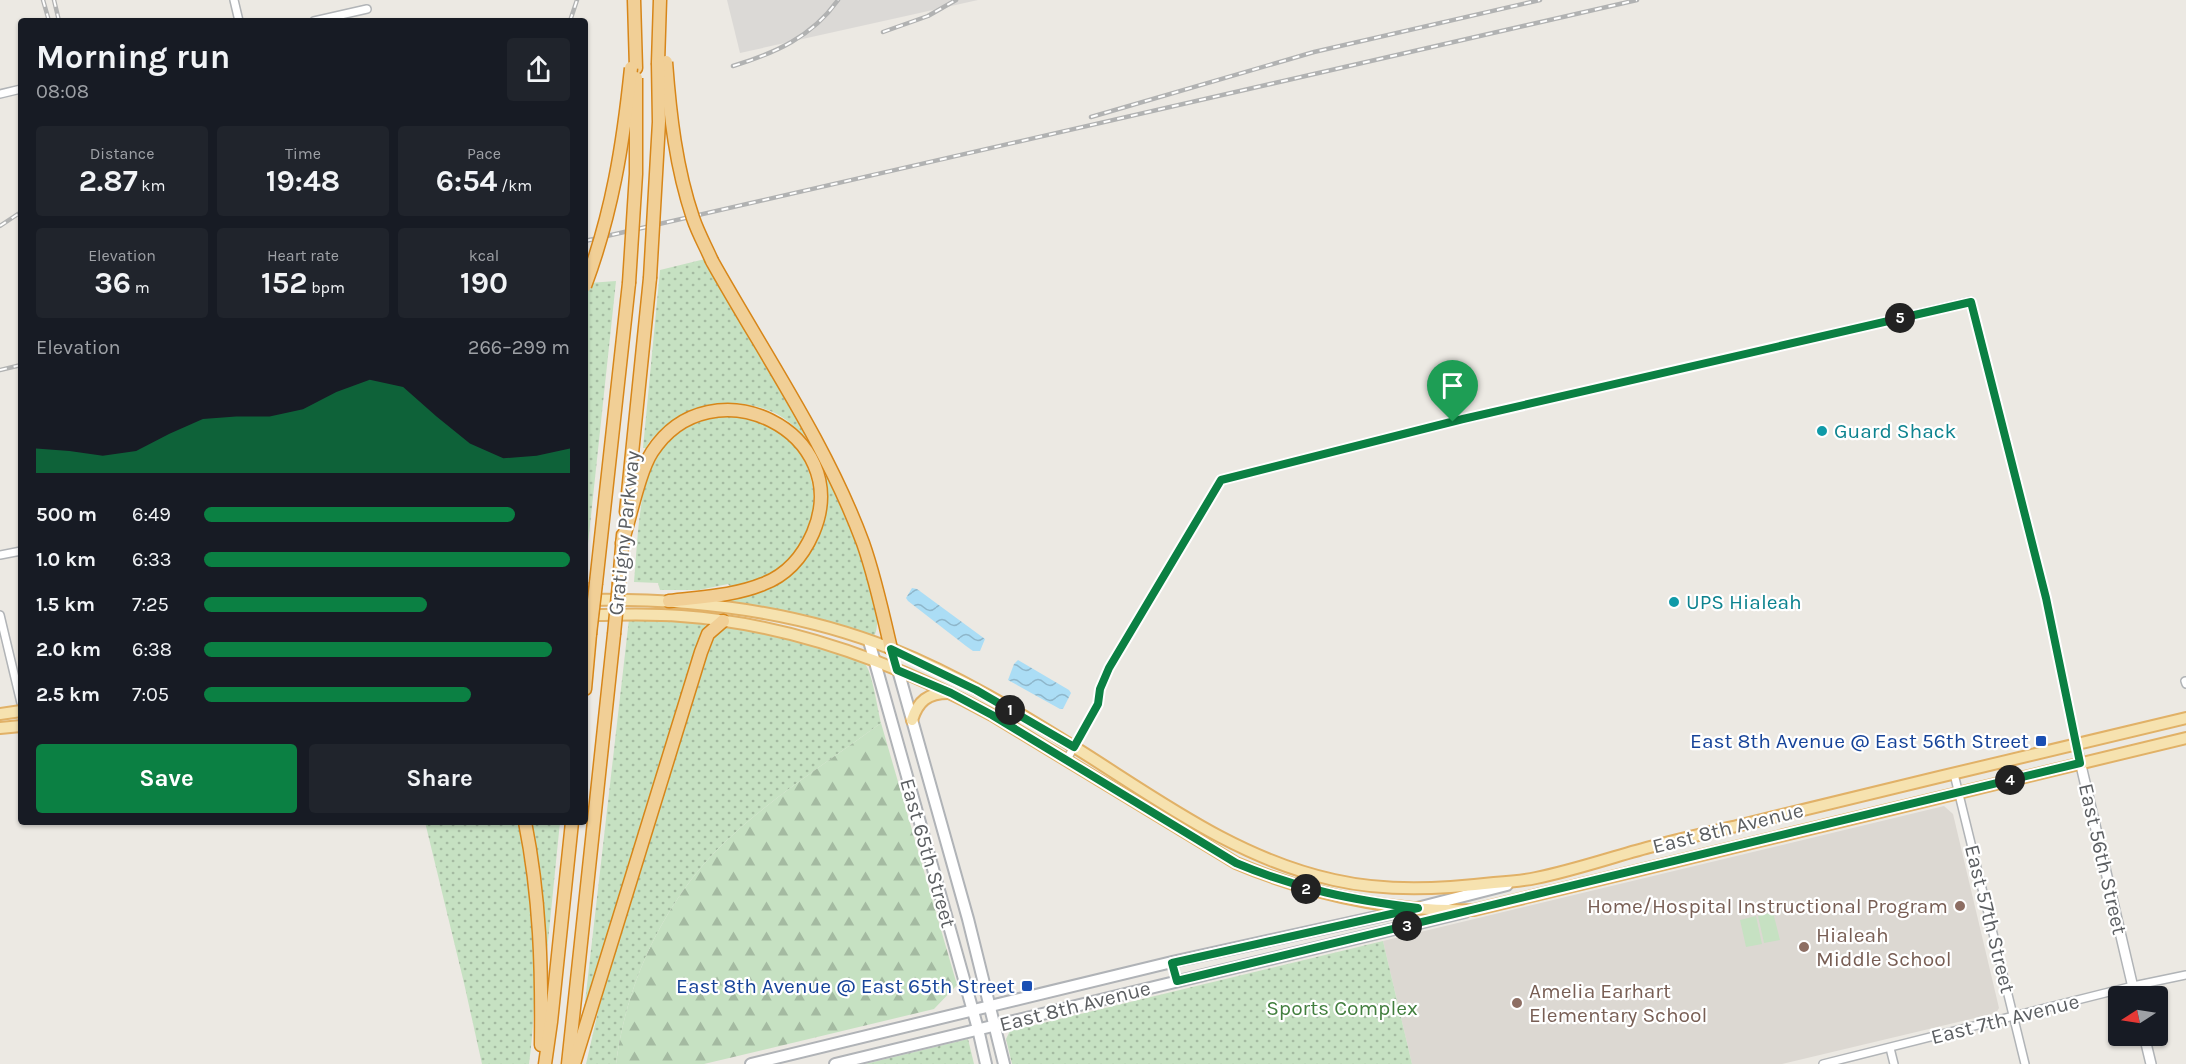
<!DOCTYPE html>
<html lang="en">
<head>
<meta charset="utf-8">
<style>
	:root { --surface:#171b24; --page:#20242c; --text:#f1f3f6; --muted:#9ea1a6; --accent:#0b8043 }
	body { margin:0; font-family:Karla,sans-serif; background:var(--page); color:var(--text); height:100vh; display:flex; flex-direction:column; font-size:22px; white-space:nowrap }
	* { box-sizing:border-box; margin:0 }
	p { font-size:20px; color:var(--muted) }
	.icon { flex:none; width:33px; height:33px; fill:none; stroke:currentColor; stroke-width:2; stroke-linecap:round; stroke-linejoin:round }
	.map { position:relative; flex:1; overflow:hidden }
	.side { position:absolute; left:18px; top:18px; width:570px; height:807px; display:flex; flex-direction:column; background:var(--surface); border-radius:6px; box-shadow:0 2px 4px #0004 }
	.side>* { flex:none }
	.needle { width:39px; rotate:258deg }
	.fabs { position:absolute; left:2108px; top:986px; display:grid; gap:12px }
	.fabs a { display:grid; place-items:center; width:60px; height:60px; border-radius:6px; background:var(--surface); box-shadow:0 2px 4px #0004; font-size:30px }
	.pin { position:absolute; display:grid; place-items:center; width:51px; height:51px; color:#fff; margin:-62px -26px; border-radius:50% 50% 50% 0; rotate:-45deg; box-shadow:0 0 6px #0007 }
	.pin .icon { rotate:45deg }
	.km { position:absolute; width:30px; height:30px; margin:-15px; border-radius:50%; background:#222; color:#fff; font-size:16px; line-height:30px; text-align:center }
	.round { display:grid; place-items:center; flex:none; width:63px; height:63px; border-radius:6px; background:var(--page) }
	.head { display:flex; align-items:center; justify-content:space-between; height:102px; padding:0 18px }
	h1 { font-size:33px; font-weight:700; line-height:45px }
	.metrics { display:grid; grid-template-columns:repeat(3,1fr); gap:9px; height:102px; padding:6px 18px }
	.metrics div { display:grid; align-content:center; border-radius:6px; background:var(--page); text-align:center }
	.metrics b { font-size:30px; font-weight:700 }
	.metrics small { font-size:16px; font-weight:400 }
	.metrics p { font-size:16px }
	.chart { height:168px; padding:12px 18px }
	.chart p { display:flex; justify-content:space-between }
	.chart svg { width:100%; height:108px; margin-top:6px; fill:var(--accent); opacity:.7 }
	.action { display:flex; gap:12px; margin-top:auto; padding:12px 18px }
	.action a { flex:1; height:69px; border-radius:6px; background:var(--accent); color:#fff; font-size:24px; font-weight:700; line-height:69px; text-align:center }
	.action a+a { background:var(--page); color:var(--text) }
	ul { padding:0 18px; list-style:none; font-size:20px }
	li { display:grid; grid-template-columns:96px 72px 1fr; align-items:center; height:45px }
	li i { height:15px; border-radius:8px; background:var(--accent) }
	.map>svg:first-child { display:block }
</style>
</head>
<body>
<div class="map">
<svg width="2186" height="1064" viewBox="0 0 2186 1064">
	<defs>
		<pattern id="green-dots" width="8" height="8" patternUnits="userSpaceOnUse" patternTransform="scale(1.5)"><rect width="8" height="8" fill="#c6e1c2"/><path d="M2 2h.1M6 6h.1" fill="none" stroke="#a4baa1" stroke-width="1.8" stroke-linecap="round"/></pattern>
		<pattern id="forest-firs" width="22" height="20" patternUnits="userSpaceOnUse" patternTransform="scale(1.5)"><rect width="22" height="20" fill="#c6e1c2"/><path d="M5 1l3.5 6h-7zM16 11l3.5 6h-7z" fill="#a4baa1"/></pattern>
		<pattern id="water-waves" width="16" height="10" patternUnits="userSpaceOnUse" patternTransform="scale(1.5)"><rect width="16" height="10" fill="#abddf5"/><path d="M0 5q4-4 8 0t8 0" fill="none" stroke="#8eb6ca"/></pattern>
	</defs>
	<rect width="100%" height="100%" fill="#ece9e3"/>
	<path fill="#dbd9d6" d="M 727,0 L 978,0 L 740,53 Z"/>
	<path fill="#dcd8d2" d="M 1944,806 L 1953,814 L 1999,1008 L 1996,1013 L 1782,1064 L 1412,1064 L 1383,941 Z"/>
	<g fill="url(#green-dots)">
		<path d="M 705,259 L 806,437 C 797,429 788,420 777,414 C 743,397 697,399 668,424 C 660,431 650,438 646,448 L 643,448 L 660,270 Z"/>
		<path d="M 616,281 L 585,572 L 585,294 L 589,283 Z"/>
		<path d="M 729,414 C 741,417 754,419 765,424 C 819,447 829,520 790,560 C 775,577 753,582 733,589 L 728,584 L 699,590 L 660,590 L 658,583 L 634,582 C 641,506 635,429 729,414 Z"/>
		<path d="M 827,477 C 840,505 890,610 874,636 L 871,637 L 719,601 C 731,598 744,595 755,591 C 766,586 775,574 784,566 C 817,535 832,527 824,478 Z"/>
		<path d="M 629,619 L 667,620 L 706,624 L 584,1011 Z"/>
		<path d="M 725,627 C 747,628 853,651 865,664 C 872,671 878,711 881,723 C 829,761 771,798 725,842 C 665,899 626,983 616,1064 L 586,1064 L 608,968 L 704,649 L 718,630 Z"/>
		<path d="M 425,822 L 518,822 C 533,904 540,981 529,1064 L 482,1064 L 464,983 Z"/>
		<path d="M 528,822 L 560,822 L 547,951 L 544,951 Z"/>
		<path d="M 1383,941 L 1412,1064 L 1012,1064 L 1006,1039 L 1010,1031 Z"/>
		<path d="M 968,1039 L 974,1064 L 865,1064 Z"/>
	</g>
	<path fill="url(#forest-firs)" d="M 881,723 L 957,985 L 934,1009 L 704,1064 L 616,1064 C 626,983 665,899 725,842 C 771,798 829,761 881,723 Z"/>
	<g fill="#c6e1c2">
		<path d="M 1773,912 L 1780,940 L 1764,943 L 1758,916 Z"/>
		<path d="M 1756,916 L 1762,944 L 1746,947 L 1740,920 Z"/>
	</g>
	<g fill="url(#water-waves)">
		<path d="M 912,588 L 917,589 L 985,639 L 980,651 L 973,651 L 966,646 L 908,601 L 906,598 Z"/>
		<path d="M 1018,660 L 1069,690 L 1071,693 L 1063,709 L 1060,709 L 1008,680 L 1014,664 Z"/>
	</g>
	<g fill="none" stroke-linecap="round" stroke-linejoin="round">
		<g stroke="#b1b4b7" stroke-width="10">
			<g id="minor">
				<path d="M 234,0 L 239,21"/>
				<path d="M 314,21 L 367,9"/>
				<path d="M 0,94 L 21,89"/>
				<path d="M 0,555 L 21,551"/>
				<path d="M 0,615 L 21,703"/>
				<path d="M 2185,681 L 2186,684"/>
				<path d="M 1066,761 L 1098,704 L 1100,689 L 1109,668 L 1221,480 L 1453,422 L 1971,301 L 2046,598 L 2076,744"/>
				<path d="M 1954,774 L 2025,1064"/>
				<path d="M 1890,1048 L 1894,1064"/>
				<path d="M 1823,1064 L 2133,986 L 2186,975"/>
			</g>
		</g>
		<g stroke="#b1b4b7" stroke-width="12">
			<g id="tertiary">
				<path d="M 2076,744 L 2135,996"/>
				<path d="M 2144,1035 L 2151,1064"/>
			</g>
		</g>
		<g stroke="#b0b3b7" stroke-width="14">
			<g id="secondary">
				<path d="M 869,641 L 978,1029 L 986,1064"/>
				<path d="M 898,670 L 968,919 L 1004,1064"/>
				<path d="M 751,1064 L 1172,962 L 1417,908 L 1507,885"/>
				<path d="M 835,1064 L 1465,912"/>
			</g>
		</g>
		<g stroke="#e1b167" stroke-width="14">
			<g id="primary">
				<path d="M 585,600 C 690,598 794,610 892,649 C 957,675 1020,713 1079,750 C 1160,801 1238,859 1334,880 C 1387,892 1441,889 1494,883 C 1508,882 1522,881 1536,878 C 1575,870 1612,857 1650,847 C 1680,839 1711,832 1741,825 C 1889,789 2038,753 2186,718"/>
				<path d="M 585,615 C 617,615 649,613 681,616 C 792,624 896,663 992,715 L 1236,863 C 1312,895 1392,912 1474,910 L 2186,738"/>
				<path d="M 0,714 L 21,711"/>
				<path d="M 912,720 C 918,701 928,693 948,693"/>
				<path d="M 0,728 L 21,726"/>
			</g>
		</g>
		<g stroke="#d78619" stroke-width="15">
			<g id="motorway">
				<path d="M 634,0 L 636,68"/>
				<path d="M 658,63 L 660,0"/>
				<path d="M 712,261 C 764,354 826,443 863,543 C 875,577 883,614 891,649"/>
				<path d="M 626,512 L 650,278"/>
				<path d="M 622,543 C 630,519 639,472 652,452 C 711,361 856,432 813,533 C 803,556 787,575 763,584 C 734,596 700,597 669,601"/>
				<path d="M 596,583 L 629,283"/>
				<path d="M 619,583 L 623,535"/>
				<path d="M 585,689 L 590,634"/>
				<path d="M 525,822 C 540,897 542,968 541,1045"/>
				<path d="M 545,1064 L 551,1022 L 572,822"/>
				<path d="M 568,1064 L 614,634"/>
				<path d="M 574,1064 L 701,652 L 708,634 L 723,621"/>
			</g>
		</g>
		<use href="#minor" stroke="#fff" stroke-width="7"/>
		<use href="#tertiary" stroke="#fff" stroke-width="9"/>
		<use href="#secondary" stroke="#fff" stroke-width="10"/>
		<use href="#primary" stroke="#f6e2af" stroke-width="10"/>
		<use href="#motorway" stroke="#f1cf96" stroke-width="12"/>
		<g stroke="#b1b2b2" stroke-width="4.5">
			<g id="rail">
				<path d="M 43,0 L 49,21"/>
				<path d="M 54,0 L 59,21"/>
				<path d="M 570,21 L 577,0"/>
				<path d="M 883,32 L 928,16 L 956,0"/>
				<path d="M 733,66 C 775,53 812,37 838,0"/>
				<path d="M 1091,117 L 1314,52 L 1540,0"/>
				<path d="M 0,226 L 21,212"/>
				<path d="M 585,241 L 1637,0"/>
				<path d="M 0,370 L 21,365"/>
			</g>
		</g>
		<use href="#rail" stroke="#fff" stroke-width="2" stroke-dasharray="7" stroke-linecap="butt"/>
		<g stroke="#d78619" stroke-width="15" stroke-linecap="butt">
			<g id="motorway-bridge">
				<path d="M 666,62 C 670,115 676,168 693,218 C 698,233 706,247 712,261"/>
				<path d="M 650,278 L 659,122 L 658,63"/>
				<path d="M 629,283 L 636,174 L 636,78"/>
				<path d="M 585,286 C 612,213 623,146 631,68"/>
				<path d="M 590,634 L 596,583"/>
				<path d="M 614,634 L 619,583"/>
			</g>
		</g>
		<use href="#motorway-bridge" stroke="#f1cf96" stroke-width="12"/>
	</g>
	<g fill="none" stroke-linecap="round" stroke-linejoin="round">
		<g stroke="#fff" stroke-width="12">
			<path id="route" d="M 1971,302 L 2046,598 L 2080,763 L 1177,981 L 1172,963 L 1418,908 C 1351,900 1298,889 1236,863 L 992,715 L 951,693 L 897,670 L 891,649 L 976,690 L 1074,747 L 1098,704 L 1100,689 L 1109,668 L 1221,480 L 1463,419 Z"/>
		</g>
		<use href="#route" stroke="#0b8043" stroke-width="8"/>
	</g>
	<g fill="#0f9aa8" stroke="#fff" stroke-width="2">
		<circle cx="1822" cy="431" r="6"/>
		<circle cx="1674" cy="602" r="6"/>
	</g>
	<g fill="#1a4fb4" stroke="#fff" stroke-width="2">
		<rect x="2035" y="735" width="12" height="12" rx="3"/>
		<rect x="1021" y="980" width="12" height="12" rx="3"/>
	</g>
	<g fill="#8d6e63" stroke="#fff" stroke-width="2">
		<circle cx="1960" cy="906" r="6"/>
		<circle cx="1804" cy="947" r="6"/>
		<circle cx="1517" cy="1003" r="6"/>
	</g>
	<g text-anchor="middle" stroke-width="4.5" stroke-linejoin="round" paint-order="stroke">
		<g font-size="21" fill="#0d838f" stroke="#fff" text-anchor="start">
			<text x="1834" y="438">Guard Shack</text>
			<text x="1686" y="609">UPS Hialeah</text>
		</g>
		<g font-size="21" fill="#5c5f62" stroke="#fff">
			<text transform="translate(624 533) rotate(-84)" y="7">Gratigny Parkway</text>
			<text transform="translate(1728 828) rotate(-14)" y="7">East 8th Avenue</text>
			<text transform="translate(928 853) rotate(74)" y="7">East 65th Street</text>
			<text transform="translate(2103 859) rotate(77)" y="7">East 56th Street</text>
			<text transform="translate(1990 919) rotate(76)" y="7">East 57th Street</text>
			<text transform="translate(1075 1006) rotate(-14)" y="7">East 8th Avenue</text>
			<text transform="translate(2005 1019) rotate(-14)" y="7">East 7th Avenue</text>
		</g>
		<g font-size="21" fill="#164399" stroke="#fff" text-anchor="end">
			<text x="2029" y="748">East 8th Avenue @ East 56th Street</text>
			<text x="1015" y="993">East 8th Avenue @ East 65th Street</text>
		</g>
		<g font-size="21" fill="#785e54" stroke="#fff" text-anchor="start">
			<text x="1948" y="913" text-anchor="end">Home/Hospital Instructional Program</text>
			<text x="1816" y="942">Hialeah<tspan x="1816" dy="24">Middle School</tspan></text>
			<text x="1529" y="998">Amelia Earhart<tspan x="1529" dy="24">Elementary School</tspan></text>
		</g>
		<g font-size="21" fill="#427f3e" stroke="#fff">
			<text x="1342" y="1015">Sports Complex</text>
		</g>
	</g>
</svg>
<div class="fabs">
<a><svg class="needle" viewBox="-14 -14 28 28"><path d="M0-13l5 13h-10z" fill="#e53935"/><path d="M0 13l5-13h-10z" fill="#9ea1a6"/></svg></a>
</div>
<div class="pin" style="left:1453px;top:422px;background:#1e9e55"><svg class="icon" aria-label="arrive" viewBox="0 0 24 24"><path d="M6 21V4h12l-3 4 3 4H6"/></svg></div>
<b class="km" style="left:1010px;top:710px">1</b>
<b class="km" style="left:1306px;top:889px">2</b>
<b class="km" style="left:1407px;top:926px">3</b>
<b class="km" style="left:2010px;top:780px">4</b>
<b class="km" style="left:1900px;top:318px">5</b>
<section class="side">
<div class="head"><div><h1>Morning run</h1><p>08:08</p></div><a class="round"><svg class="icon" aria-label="share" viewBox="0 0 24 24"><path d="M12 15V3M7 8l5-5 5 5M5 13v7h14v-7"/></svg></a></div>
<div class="metrics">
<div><p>Distance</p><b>2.87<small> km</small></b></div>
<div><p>Time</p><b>19:48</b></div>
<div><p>Pace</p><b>6:54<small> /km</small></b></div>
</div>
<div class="metrics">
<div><p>Elevation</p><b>36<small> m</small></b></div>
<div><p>Heart rate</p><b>152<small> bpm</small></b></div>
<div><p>kcal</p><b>190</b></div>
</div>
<div class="chart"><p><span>Elevation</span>266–299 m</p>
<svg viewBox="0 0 160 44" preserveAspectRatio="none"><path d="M0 44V34L10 35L20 37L30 35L40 28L50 22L60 21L70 21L80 18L90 11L100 6L110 9L120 21L130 32L140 38L150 37L160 34V44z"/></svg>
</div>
<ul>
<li><b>500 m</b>6:49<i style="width:85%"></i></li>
<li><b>1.0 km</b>6:33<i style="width:100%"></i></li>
<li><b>1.5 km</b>7:25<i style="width:61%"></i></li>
<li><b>2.0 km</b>6:38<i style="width:95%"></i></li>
<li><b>2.5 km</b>7:05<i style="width:73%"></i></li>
</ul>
<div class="action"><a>Save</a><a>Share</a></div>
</section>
</div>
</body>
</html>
